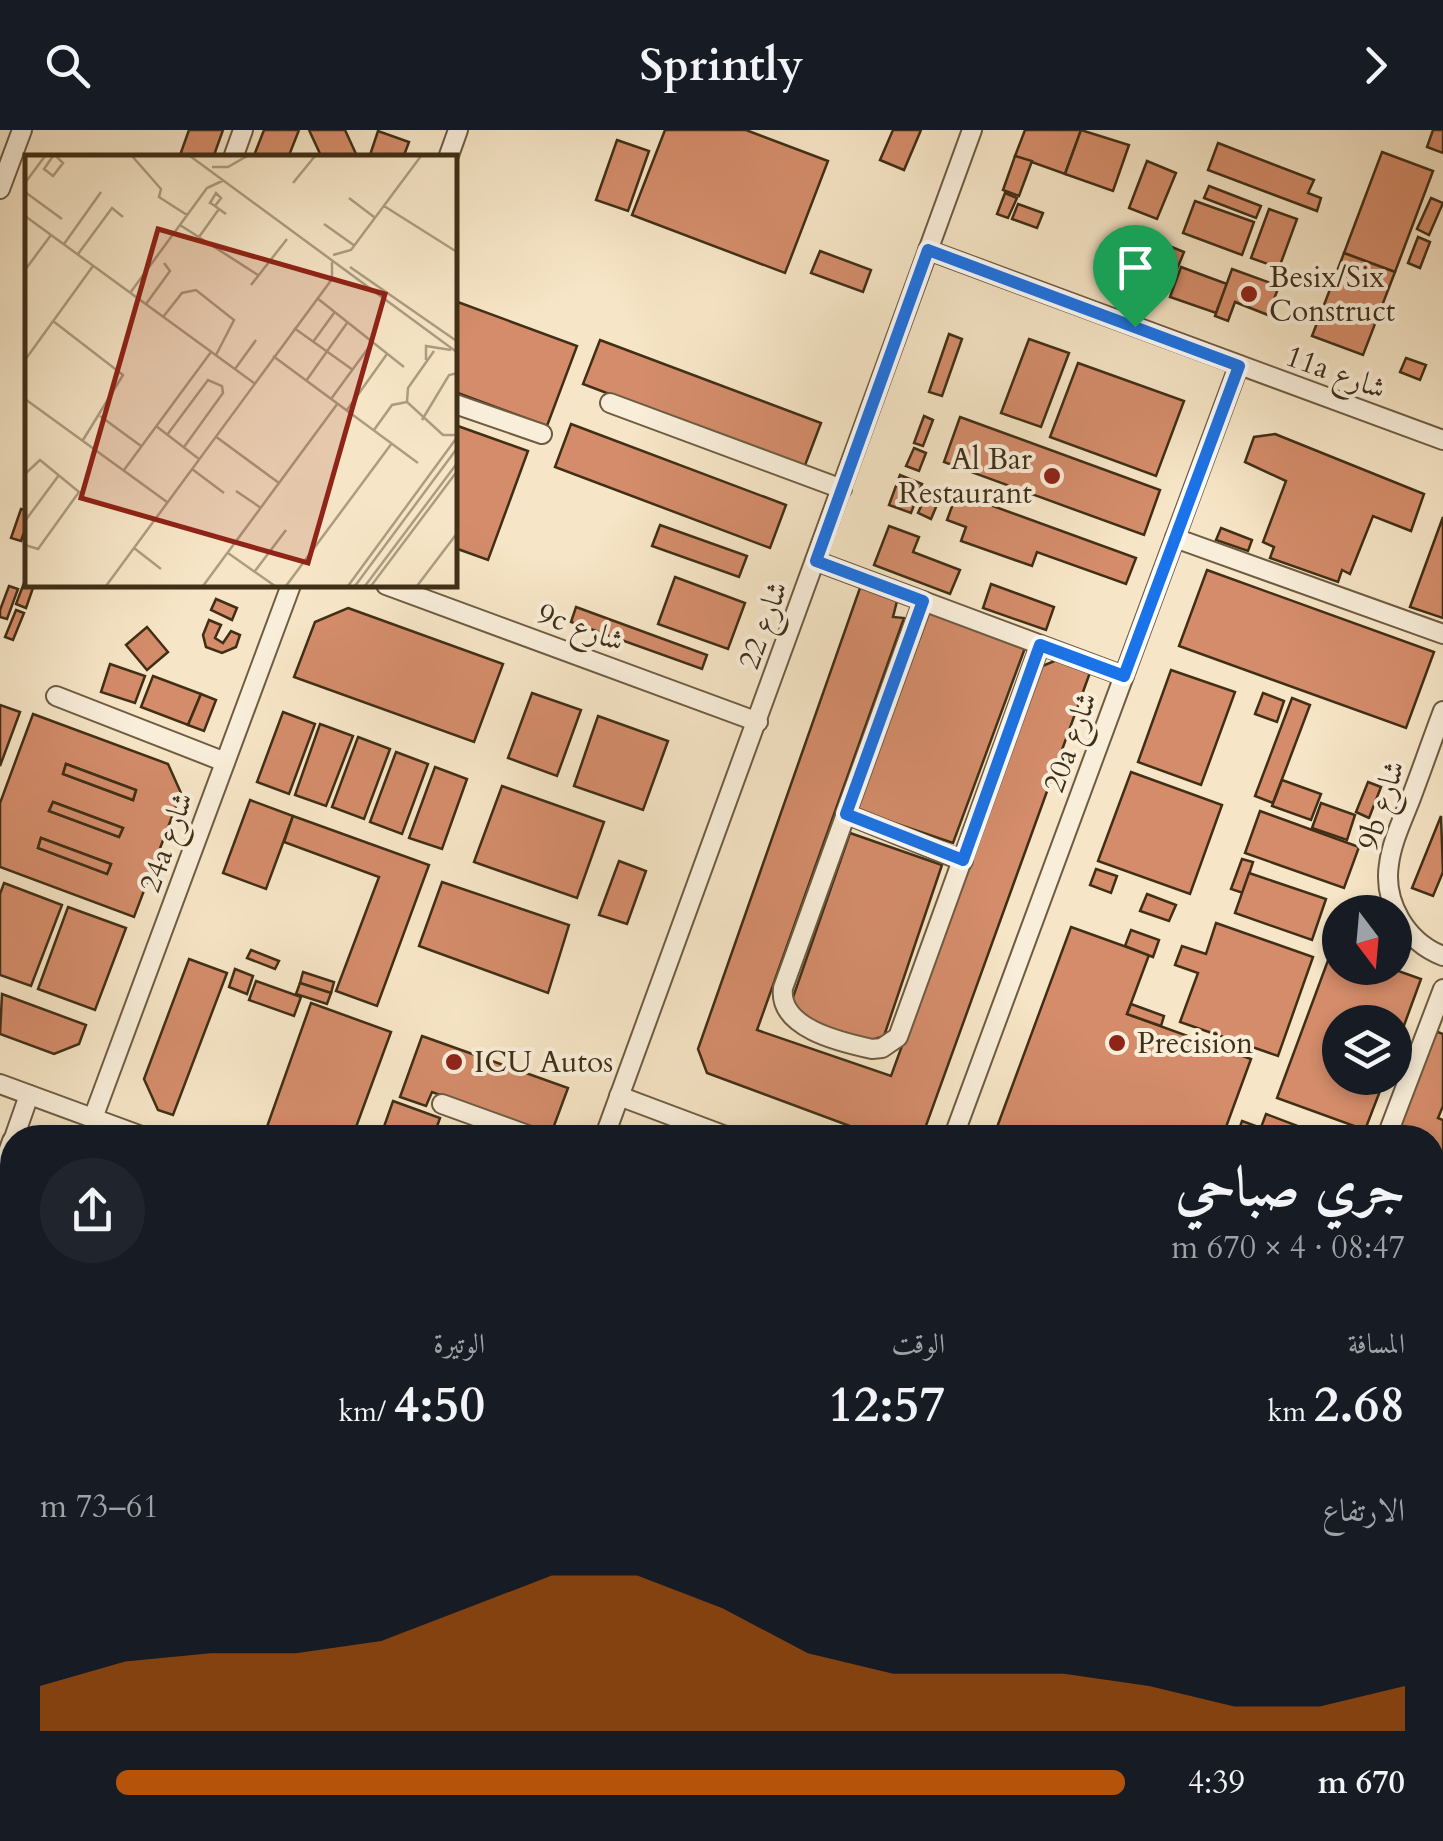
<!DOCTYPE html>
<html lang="ar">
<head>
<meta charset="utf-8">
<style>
	:root { --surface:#171b24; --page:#20242c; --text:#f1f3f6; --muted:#9ea1a6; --accent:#b45309 }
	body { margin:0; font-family:Cardo,Amiri,serif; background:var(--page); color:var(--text); direction:rtl; height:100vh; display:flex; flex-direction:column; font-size:38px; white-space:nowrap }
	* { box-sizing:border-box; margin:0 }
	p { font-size:32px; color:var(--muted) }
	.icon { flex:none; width:55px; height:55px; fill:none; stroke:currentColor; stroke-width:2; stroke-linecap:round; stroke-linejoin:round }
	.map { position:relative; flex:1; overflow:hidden; direction:ltr }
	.drawer { position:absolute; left:0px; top:995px; width:1445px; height:718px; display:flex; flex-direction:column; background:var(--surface); border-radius:40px 40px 0 0; box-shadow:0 5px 15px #0003; direction:rtl }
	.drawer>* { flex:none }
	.needle { width:65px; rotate:164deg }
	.tools { position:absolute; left:1322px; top:765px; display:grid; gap:20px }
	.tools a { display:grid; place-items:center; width:90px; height:90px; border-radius:50%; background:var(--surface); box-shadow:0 5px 15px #0003; font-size:50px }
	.pin { position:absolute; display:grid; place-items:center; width:85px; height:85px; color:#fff; margin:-102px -42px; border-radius:50% 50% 50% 0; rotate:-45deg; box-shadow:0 0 10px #0007 }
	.pin .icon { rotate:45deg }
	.round { display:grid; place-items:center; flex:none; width:105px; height:105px; border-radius:52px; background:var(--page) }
	.head { display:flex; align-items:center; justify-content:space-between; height:170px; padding:0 40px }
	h1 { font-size:55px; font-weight:700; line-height:75px }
	.figures { display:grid; grid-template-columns:repeat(3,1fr); gap:15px; height:170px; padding:10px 40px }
	.figures div { display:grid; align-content:center }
	.figures b { font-size:50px; font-weight:700 }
	.figures small { font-size:28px; font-weight:400 }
	.figures p { font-size:28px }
	.chart { height:280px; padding:20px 40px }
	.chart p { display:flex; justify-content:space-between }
	.chart svg { width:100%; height:180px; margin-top:10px; fill:var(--accent); opacity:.7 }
	ul { padding:0 40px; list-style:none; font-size:32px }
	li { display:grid; grid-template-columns:160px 120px 1fr; align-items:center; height:75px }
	li i { height:25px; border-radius:12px; background:var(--accent) }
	header { display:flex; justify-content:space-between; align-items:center; height:130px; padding:0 40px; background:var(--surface); font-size:45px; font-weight:700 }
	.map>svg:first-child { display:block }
</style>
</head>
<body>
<header><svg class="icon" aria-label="forward" viewBox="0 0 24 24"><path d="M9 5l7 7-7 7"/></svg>Sprintly<svg class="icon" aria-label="search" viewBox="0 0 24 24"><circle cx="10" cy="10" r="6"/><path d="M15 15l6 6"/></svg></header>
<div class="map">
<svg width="1443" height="1711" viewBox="0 0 1443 1711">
	<rect width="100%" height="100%" fill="#f6e5c6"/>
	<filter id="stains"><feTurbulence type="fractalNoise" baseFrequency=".002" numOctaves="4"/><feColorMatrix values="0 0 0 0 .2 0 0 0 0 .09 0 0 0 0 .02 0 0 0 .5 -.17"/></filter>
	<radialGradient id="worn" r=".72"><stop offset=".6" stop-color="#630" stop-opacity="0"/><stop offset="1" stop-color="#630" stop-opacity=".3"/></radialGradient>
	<g fill="#d48c6a" stroke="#402f16" stroke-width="2.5" fill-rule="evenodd">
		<path d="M 189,0 L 223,0 L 213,28 L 179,28 Z"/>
		<path d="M 264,0 L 299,0 L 288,28 L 253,28 Z"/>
		<path d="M 309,0 L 345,0 L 357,26 L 322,28 Z"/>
		<path d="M 665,0 L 746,0 L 828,31 L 785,143 L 632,85 Z"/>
		<path d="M 893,0 L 921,0 L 904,40 L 880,30 Z"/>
		<path d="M 1025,0 L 1081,0 L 1065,44 L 1015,26 Z"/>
		<path d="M 1081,0 L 1129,15 L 1113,61 L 1065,44 Z"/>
		<path d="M 1433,0 L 1443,0 L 1443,23 L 1427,17 Z"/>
		<path d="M 378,1 L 409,12 L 403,28 L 369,28 Z"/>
		<path d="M 617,10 L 649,21 L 628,81 L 596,70 Z"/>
		<path d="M 1218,13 L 1314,50 L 1308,63 L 1321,68 L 1317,81 L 1208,40 Z"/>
		<path d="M 1382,22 L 1433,41 L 1395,142 L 1344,123 Z"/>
		<path d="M 1015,26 L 1032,31 L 1019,66 L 1003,60 Z"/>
		<path d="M 1147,31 L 1176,43 L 1157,89 L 1129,78 Z"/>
		<path d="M 1209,56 L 1261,76 L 1256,88 L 1204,68 Z"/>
		<path d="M 1005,63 L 1017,68 L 1008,88 L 997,84 Z"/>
		<path d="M 1431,68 L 1443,73 L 1429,105 L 1417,99 Z"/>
		<path d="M 1195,71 L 1254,92 L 1242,125 L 1183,103 Z"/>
		<path d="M 1018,74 L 1043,83 L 1037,98 L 1012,89 Z"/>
		<path d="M 1269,79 L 1297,89 L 1279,138 L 1251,128 Z"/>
		<path d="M 1126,98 L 1140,104 L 1129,131 L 1115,126 Z"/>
		<path d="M 1142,105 L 1184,122 L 1173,149 L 1130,133 Z"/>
		<path d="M 1418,107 L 1430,112 L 1420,138 L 1408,133 Z"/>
		<path d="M 820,121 L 871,140 L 863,162 L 811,143 Z"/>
		<path d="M 1344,123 L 1395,142 L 1363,225 L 1312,206 Z"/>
		<path d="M 1181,137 L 1227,154 L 1216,183 L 1170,167 Z"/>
		<path d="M 1232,139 L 1279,156 L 1268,185 L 1235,172 L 1228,191 L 1215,186 Z"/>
		<path d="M 455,171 L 577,216 L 547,296 L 455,262 Z"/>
		<path d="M 949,204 L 962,209 L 942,266 L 929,262 Z"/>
		<path d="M 1029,209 L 1069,223 L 1041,297 L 1001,283 Z"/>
		<path d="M 600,210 L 821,293 L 804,338 L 583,254 Z"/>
		<path d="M 1406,228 L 1426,235 L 1420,250 L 1400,242 Z"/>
		<path d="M 1078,233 L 1184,271 L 1156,346 L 1050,307 Z"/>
		<path d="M 924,286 L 933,290 L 923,316 L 914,313 Z"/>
		<path d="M 960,287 L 1160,360 L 1144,405 L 944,332 Z"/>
		<path d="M 571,294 L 786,375 L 770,418 L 555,337 Z"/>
		<path d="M 455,295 L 528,321 L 488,430 L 455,418 Z"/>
		<path d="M 1275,304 L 1424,364 L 1411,401 L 1373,386 L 1350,444 L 1342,440 L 1338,452 L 1270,428 L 1274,417 L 1263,412 L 1286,351 L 1245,332 L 1254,307 Z"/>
		<path d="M 914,318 L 926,323 L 919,341 L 906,336 Z"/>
		<path d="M 900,345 L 922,354 L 911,383 L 889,375 Z"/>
		<path d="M 957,363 L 1136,428 L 1126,454 L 1037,422 L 1032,436 L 961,411 L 966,397 L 947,390 Z"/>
		<path d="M 926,365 L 939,370 L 931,389 L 918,383 Z"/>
		<path d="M 21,379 L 28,381 L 28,391 L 21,411 L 11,408 Z"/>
		<path d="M 1443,387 L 1443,488 L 1410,477 Z"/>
		<path d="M 660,395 L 747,426 L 739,447 L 652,416 Z"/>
		<path d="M 889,396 L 919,407 L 913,422 L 960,440 L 950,464 L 874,435 Z"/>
		<path d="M 1221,398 L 1252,410 L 1248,421 L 1216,410 Z"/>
		<path d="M 1207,440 L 1434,522 L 1406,598 L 1179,516 Z"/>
		<path d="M 27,445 L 28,455 L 34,455 L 26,478 L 16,474 Z"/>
		<path d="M 675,447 L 745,473 L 728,519 L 658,494 Z"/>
		<path d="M 991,454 L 1054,477 L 1046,500 L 983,478 Z"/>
		<path d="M 861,455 L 898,467 L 893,487 L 904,488 L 757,900 L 891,946 L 1040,537 L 1064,527 L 1092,537 L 923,1004 L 916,1008 L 882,1008 L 707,943 L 698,919 Z"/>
		<path d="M 9,456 L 18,459 L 7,489 L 0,487 L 0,480 Z"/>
		<path d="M 216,469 L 237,478 L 232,490 L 211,480 Z"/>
		<path d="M 576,477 L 707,525 L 702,539 L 571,492 Z"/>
		<path d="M 348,478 L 503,534 L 474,612 L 294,547 L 315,492 Z"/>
		<path d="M 16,480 L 24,483 L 13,510 L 5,507 Z"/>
		<path d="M 929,483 L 1025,518 L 953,713 L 856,680 Z"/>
		<path d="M 209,490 L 221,495 L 215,508 L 223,513 L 231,501 L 240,505 L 236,517 L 222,523 L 206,517 L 203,505 Z"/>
		<path d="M 147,497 L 168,522 L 147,540 L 126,515 Z"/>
		<path d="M 110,534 L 145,546 L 135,573 L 101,562 Z"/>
		<path d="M 1171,540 L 1235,562 L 1201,655 L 1138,632 Z"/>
		<path d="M 153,546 L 201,564 L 188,595 L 141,577 Z"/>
		<path d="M 532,563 L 581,580 L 557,646 L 508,628 Z"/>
		<path d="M 1263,563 L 1284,571 L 1277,592 L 1255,584 Z"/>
		<path d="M 201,564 L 216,570 L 204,601 L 188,595 Z"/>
		<path d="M 1292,568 L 1310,575 L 1273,673 L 1255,666 Z"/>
		<path d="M 0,575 L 20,582 L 0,636 Z"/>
		<path d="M 283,582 L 315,594 L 289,664 L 257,652 Z"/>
		<path d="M 33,584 L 168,634 L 181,663 L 134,787 L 0,737 L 0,673 ZM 66,634 L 136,660 L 133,670 L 63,644 ZM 53,672 L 123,698 L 119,707 L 49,681 ZM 41,708 L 111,734 L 107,744 L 38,718 Z"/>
		<path d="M 598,586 L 668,611 L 643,680 L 574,656 Z"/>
		<path d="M 320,594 L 353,606 L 326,676 L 295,665 Z"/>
		<path d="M 358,607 L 390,619 L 364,689 L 332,677 Z"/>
		<path d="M 396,622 L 428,634 L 402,704 L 370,692 Z"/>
		<path d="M 66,634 L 136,660 L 133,670 L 63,644 Z"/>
		<path d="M 435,637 L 467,649 L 442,719 L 409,708 Z"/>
		<path d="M 1131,642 L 1222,675 L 1190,764 L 1098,731 Z"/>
		<path d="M 1282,650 L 1321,664 L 1311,690 L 1272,676 Z"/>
		<path d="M 1368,652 L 1381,657 L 1369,688 L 1356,682 Z"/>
		<path d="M 502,656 L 604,692 L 577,768 L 474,732 Z"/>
		<path d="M 250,670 L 293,686 L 266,759 L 223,743 Z"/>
		<path d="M 53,672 L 123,698 L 119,707 L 49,681 Z"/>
		<path d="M 1321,673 L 1355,685 L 1347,710 L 1312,698 Z"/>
		<path d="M 1260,681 L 1359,717 L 1344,758 L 1245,723 Z"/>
		<path d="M 293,686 L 429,735 L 377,876 L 336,861 L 379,747 L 284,712 Z"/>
		<path d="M 1441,686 L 1443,742 L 1433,766 L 1412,758 Z"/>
		<path d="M 850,703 L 942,735 L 884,906 L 860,914 L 804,894 L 791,873 Z"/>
		<path d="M 41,708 L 111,734 L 107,744 L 38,718 Z"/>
		<path d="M 1242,729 L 1253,732 L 1243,763 L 1231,759 Z"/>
		<path d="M 619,731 L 646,741 L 627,794 L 599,785 Z"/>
		<path d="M 1096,739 L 1117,746 L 1111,763 L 1090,755 Z"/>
		<path d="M 1249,743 L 1326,769 L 1312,810 L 1235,783 Z"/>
		<path d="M 442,752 L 569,795 L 548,863 L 419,816 Z"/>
		<path d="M 4,753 L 62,775 L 31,856 L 0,845 L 0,764 Z"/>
		<path d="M 1147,764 L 1176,775 L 1169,791 L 1140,781 Z"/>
		<path d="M 68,777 L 126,798 L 95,880 L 38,859 Z"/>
		<path d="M 1216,793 L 1313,827 L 1278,926 L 1180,892 L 1198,843 L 1175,835 L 1182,816 L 1206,824 Z"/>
		<path d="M 1071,797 L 1149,825 L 1127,884 L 1251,929 L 1222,1008 L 993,1008 Z"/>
		<path d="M 1131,800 L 1159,810 L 1153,827 L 1125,816 Z"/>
		<path d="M 1333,817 L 1340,820 L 1340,838 L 1390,838 L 1421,849 L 1395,920 L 1395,892 L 1340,892 L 1340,948 L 1385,948 L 1365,1000 L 1277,968 Z"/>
		<path d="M 251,820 L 279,831 L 275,839 L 247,828 Z"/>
		<path d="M 189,829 L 227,843 L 173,985 L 158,980 L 144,949 Z"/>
		<path d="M 235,839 L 253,846 L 247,864 L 229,857 Z"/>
		<path d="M 303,842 L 334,852 L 331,863 L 300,853 Z"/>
		<path d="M 256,851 L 301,867 L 294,886 L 249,870 Z"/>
		<path d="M 300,853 L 331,863 L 327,874 L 296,864 Z"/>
		<path d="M 2,864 L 86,895 L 79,914 L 54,924 L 0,904 Z"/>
		<path d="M 311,873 L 391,902 L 352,1008 L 263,1008 Z"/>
		<path d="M 1131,874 L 1164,886 L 1161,896 L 1127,884 Z"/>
		<path d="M 1433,900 L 1443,904 L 1443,976 L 1438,988 L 1443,990 L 1443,1040 L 1432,1036 L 1432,1008 L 1393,1008 Z"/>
		<path d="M 422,906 L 568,958 L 551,1004 L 432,962 L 426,976 L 400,967 Z"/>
		<path d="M 393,971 L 440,988 L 433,1008 L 380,1008 Z"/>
		<path d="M 1266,984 L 1329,1008 L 1257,1008 Z"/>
		<path d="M 1242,991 L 1261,998 L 1257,1008 L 1236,1008 Z"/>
		<path d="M 3,1049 L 12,1052 L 12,1088 L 0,1083 Z"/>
		<path d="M 1443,1076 L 1443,1209 L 1432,1205 L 1432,1104 Z"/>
		<path d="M 0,1102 L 12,1106 L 12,1142 L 0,1137 Z"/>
		<path d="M 0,1158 L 12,1162 L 12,1198 L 0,1193 Z"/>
		<path d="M 6,1204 L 12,1207 L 12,1285 L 0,1318 L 0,1220 Z"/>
		<path d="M 1,1454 L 12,1458 L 12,1566 L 0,1562 L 8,1535 L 0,1532 Z"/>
		<path d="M 514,1700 L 591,1700 L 587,1711 L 509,1711 Z"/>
		<path d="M 792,1700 L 972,1700 L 1002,1711 L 788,1711 Z"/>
		<path d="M 1136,1700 L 1228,1700 L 1224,1711 L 1167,1711 Z"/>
		<path d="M 1235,1700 L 1283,1700 L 1278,1711 L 1266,1711 Z"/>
	</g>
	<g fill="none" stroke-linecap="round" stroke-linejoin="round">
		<g stroke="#6e5c42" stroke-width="22">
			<g id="minor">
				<path d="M 233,28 L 243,0"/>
				<path d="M 448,28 L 458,0"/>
				<path d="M 0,59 L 22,0"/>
				<path d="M 928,120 L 1443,310"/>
				<path d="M 610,273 L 842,359"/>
				<path d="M 455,274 L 542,304"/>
				<path d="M 1175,408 L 1443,504"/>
				<path d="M 816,431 L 1124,546"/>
				<path d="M 386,455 L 758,592"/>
				<path d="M 923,471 L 783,858 C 778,898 840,912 872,919 L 882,918 L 898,907 L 1040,515"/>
				<path d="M 56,566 L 225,632"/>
				<path d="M 1443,581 C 1432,610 1422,639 1411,668 C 1403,689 1392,711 1389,734 C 1383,772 1406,812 1443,826"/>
				<path d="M 846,684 L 963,731"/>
				<path d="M 0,954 L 147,1008"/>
				<path d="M 619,966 L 731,1008"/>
				<path d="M 442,974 L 536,1008"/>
				<path d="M 93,988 L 291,455"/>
				<path d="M 1390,998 L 1443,859"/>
				<path d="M 14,1008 L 29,965"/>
				<path d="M 604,1008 L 972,0"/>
				<path d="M 953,1008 L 1239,235"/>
				<path d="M 0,1045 L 12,1011"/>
				<path d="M 1432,1266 L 1443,1269"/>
				<path d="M 3,1370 L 12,1343"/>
				<path d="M 0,1405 L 12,1410"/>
				<path d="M 1432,1467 L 1443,1438"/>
				<path d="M 1087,1700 L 1119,1711"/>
				<path d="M 338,1711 L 343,1700"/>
				<path d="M 731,1711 L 735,1700"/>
				<path d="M 1344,1711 L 1348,1700"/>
			</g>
		</g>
		<g stroke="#402f16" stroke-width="28">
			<g id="major">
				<path d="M 0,1682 L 12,1687"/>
				<path d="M 48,1700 L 78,1711"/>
			</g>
		</g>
		<use href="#minor" stroke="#f9eeda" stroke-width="18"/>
		<use href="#major" stroke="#f6e5c6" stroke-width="22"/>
	</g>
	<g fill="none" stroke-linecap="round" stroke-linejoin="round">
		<g stroke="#fff" stroke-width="20">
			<path id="route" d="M 928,120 L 1239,236 L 1124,546 L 1040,515 L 963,730 L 846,684 L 923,471 L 816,431 Z"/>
		</g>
		<use href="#route" stroke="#1a73e8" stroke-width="12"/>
	</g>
	<g fill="#8f2418" stroke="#f9eeda" stroke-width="4">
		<circle cx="1249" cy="164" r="10"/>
		<circle cx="1052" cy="346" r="10"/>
		<circle cx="1117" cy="913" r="10"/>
		<circle cx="454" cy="932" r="10"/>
	</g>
	<g text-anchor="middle" stroke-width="8" stroke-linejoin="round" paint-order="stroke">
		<g font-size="30" fill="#402f16" stroke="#f9eeda" text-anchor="start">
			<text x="1269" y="157">Besix/Six<tspan x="1269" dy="34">Construct</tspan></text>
			<text x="1032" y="339" text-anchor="end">Al Bar<tspan x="1032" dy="34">Restaurant</tspan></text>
			<text x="1137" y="923">Precision</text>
			<text x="474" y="942">ICU Autos</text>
		</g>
		<g font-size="30" fill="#402f16" stroke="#f9eeda">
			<text transform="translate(1336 242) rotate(20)" y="10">11a شارع</text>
			<text transform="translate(763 495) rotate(-70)" y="10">شارع 22</text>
			<text transform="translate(581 497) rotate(20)" y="10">9c شارع</text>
			<text transform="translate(1070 612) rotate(-70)" y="10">20a شارع</text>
			<text transform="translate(1381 675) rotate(-72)" y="10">9b شارع</text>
			<text transform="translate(166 712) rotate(-70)" y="10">24a شارع</text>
		</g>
	</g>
	<g transform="translate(25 25)">
		<rect width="432" height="432" fill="#f6e5c6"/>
		<path fill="none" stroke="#ad9c80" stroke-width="2.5" d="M 28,1 L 19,14 L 28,21 L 38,8 L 31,1M 107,1 L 136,34 L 134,42 L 162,60M 165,1 L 433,198M 187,12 L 203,12 L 222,1M 0,28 L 20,1M 268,28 L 290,1M 0,37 L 37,64M 324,43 L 349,62M 190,51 L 196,43 L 191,38 L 185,48 L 187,49 L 190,51 L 194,54 L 201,59M 359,51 L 432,97M 0,61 L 229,228M 299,69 L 330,91M 155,70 L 233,120M 174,82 L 194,54M 39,89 L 76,37M 53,99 L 87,53 L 98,62M 308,100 L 326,95 L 396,1M 325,112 L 433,187M 0,115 L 26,80M 226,130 L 262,84M 105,138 L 182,33 L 197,26M 292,143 L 379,212M 121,149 L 145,116 L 139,108M 138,162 L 157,138 L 171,135 L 209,165 L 191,200M 28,166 L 98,220 L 58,285M 269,173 L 328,215M 288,187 L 309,158M 409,196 L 383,233 L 382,247 L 418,280 L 433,280M 248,201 L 393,308M 0,205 L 68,111M 401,205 L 401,191 L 426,195M 210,214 L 231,185M 281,226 L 322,168M 0,244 L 142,347M 306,244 L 344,192M 322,255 L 362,199M 75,261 L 116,291M 397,265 L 424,220 L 433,218M 131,271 L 174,304M 349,275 L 367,250 L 382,247M 142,280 L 183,225 L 197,231 L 198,238 L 159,292M 190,281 L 254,328M 167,314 L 199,338M 99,315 L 186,197M 0,319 L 15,305 L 54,337 L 13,394 L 0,390M 211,336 L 236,353M 0,366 L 34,320M 109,393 L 136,414M 203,398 L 250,431M 230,416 L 261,375M 81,431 L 307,124 L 307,107M 178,431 L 313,248M 261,431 L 367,288M 323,431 L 433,281M 330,431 L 433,292M 340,431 L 433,307M 346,431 L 433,315M 392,431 L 433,377"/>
		<path fill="#8f2418" fill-opacity="0.15" stroke="#8f2418" stroke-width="5" d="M 133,74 L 360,139 L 283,408 L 56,343 Z"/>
		<rect width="432" height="432" fill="none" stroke="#402f16" stroke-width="5"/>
	</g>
	<rect width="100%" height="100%" filter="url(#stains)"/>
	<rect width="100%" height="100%" fill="url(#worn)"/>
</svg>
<div class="tools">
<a><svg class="needle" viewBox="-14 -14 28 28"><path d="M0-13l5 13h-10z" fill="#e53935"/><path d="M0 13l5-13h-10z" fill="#9ea1a6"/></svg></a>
<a><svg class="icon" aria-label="layers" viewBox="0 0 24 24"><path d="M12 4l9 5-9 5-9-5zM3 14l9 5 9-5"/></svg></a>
</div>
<div class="pin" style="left:1135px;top:197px;background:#1e9e55"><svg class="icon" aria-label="arrive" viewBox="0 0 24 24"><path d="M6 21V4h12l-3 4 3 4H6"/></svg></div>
<section class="drawer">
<div class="head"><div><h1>جري صباحي</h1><p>08:47 · 4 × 670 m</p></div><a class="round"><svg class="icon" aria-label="share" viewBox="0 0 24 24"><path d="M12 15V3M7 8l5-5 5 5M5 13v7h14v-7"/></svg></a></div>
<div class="figures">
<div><p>المسافة</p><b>2.68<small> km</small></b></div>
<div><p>الوقت</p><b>12:57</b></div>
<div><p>الوتيرة</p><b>4:50<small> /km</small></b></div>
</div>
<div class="chart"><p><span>الارتفاع</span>61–73 m</p>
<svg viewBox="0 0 160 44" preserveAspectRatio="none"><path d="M0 44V33L10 27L20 25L30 25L40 22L50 14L60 6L70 6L80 14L90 25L100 30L110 30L120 30L130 33L140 38L150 38L160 33V44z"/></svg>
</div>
<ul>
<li><b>670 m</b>4:39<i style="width:93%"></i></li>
</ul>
</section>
</div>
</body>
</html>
